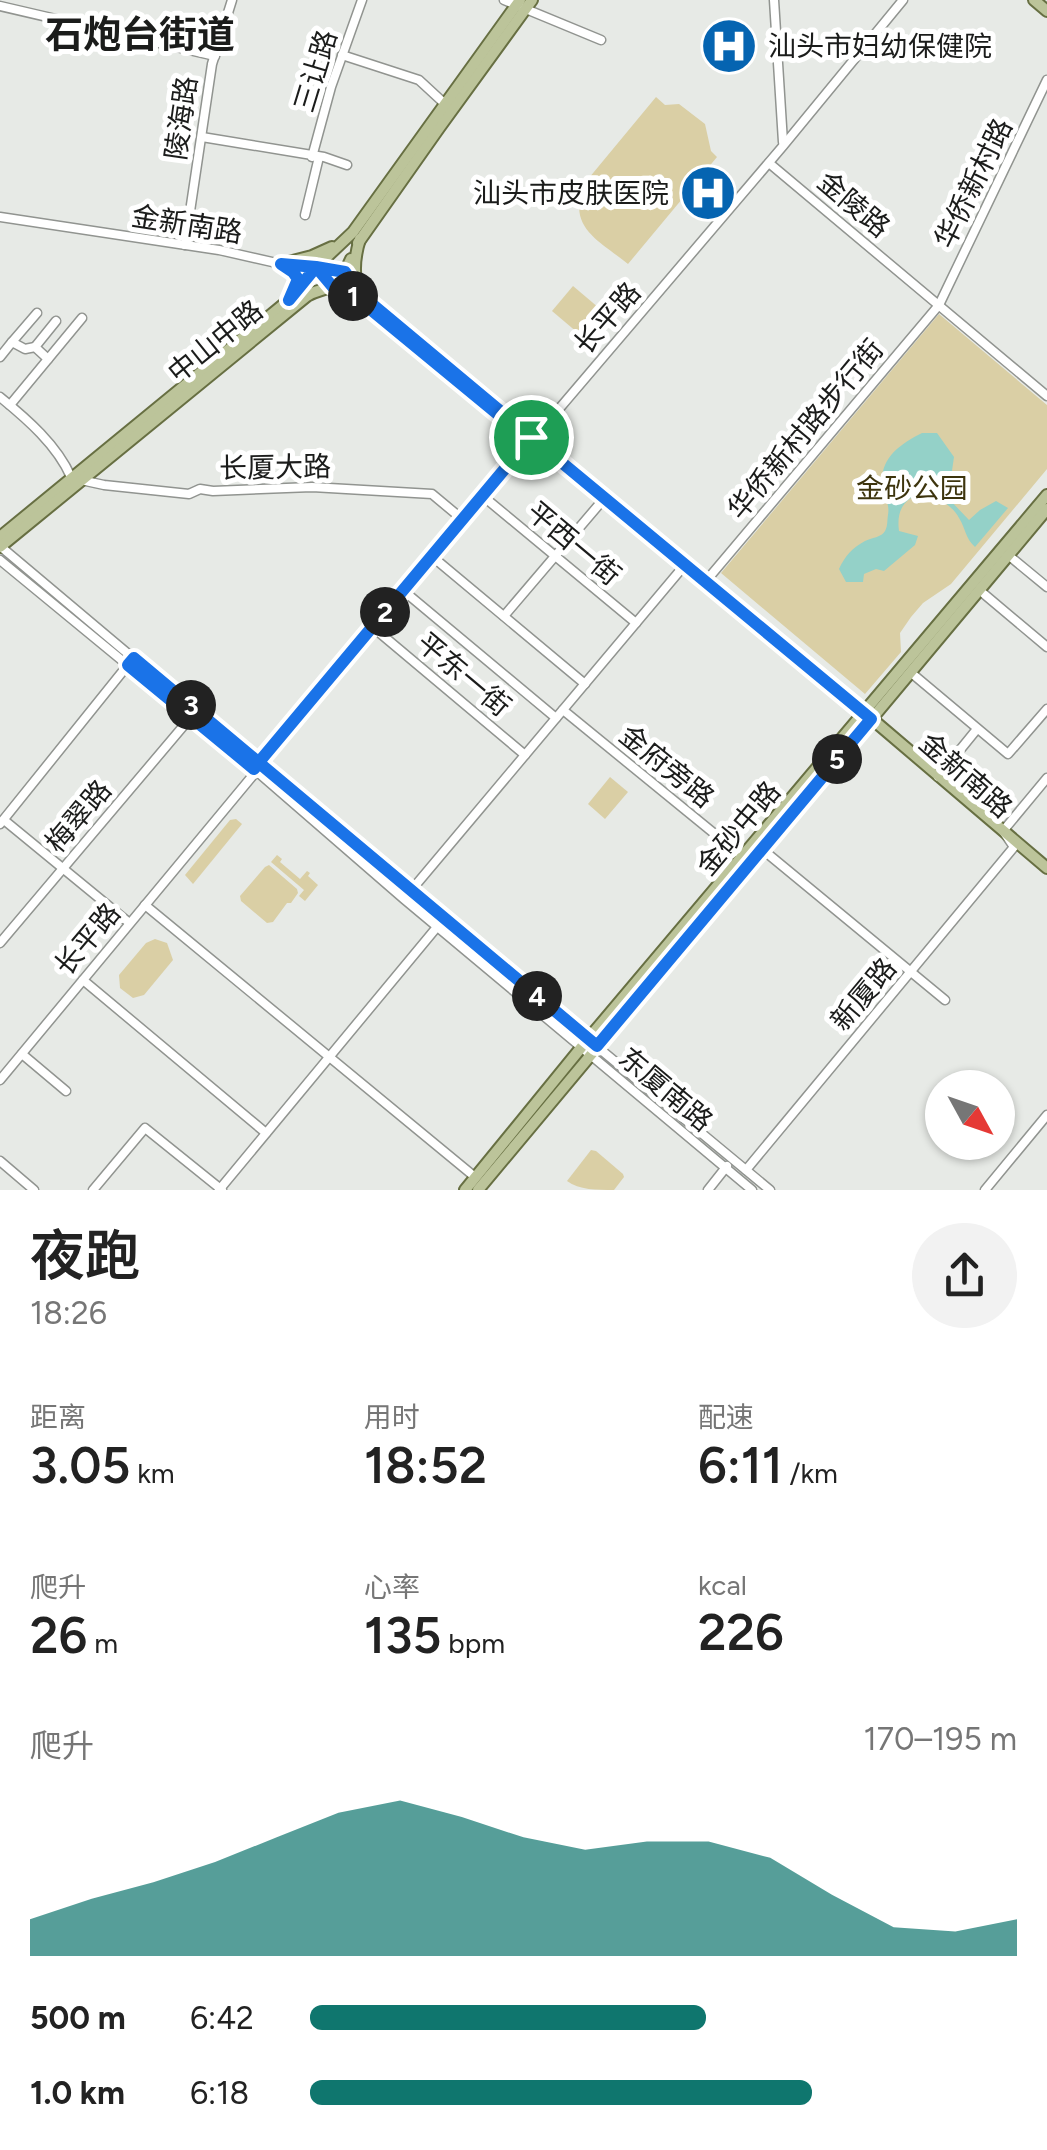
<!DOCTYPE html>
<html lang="zh">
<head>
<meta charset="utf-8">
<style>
	:root { --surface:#fff; --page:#f2f2f2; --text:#222; --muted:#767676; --accent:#0f766e }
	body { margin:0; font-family:Figtree,"Noto Sans SC",sans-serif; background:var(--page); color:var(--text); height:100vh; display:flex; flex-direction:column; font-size:38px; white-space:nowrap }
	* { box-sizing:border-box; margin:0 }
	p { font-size:32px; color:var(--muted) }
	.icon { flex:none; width:55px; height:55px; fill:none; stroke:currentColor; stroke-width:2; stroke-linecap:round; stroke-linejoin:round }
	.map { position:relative; height:1190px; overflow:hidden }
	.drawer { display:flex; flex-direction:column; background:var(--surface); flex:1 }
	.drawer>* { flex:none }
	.needle { width:65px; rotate:130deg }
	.fabs { position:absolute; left:925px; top:1070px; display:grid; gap:20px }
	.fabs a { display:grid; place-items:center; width:90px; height:90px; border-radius:50%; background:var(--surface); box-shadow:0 2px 8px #0004; font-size:50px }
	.pin { position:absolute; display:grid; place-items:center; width:85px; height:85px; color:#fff; margin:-42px; border:5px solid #fff; border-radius:50%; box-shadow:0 2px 10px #0007 }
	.km { position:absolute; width:50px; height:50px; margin:-25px; border-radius:50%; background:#222; color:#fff; font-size:28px; line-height:50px; text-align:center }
	.round { display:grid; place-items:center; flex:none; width:105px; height:105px; border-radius:52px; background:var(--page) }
	.overview { display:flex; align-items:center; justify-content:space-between; height:170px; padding:0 30px }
	h1 { font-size:55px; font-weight:600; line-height:75px }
	.metrics { display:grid; grid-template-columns:repeat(3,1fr); gap:15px; height:170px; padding:10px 30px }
	.metrics div { display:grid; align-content:center }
	.metrics b { font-size:50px; font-weight:600 }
	.metrics small { font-size:28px; font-weight:400 }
	.metrics p { font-size:28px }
	.chart { height:280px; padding:20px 30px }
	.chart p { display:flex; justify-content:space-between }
	.chart svg { width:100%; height:180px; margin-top:10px; fill:var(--accent); opacity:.7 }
	ul { padding:0 30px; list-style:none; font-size:32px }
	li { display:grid; grid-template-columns:160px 120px 1fr; align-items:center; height:75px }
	li i { height:25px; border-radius:12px; background:var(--accent) }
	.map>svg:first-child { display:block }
</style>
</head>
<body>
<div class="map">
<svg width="1047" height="1190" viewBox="0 0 1047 1190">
	<rect width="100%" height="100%" fill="#e7eae6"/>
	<g fill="#dacfa5">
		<path d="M 656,97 L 665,105 L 679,104 L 705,124 L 711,151 L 717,157 L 628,264 C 604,244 569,229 582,193 L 579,190 Z"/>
		<path d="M 573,286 L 599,308 L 578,333 L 552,311 Z"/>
		<path d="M 939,314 L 1047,405 L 1047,469 L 951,584 L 923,603 L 911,617 L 900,633 L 901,652 L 865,694 L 721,573 Z"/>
		<path d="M 610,777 L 628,792 L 605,819 L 588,804 Z"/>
		<path d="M 236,819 L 242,824 L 193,884 L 185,875 L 230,820 Z"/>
		<path d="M 277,855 L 282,859 L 280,862 L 300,879 L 307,871 L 310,873 L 308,876 L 318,885 L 305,901 L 299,896 L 304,890 L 271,862 Z"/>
		<path d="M 269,865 L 297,889 L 298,893 L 291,903 L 287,903 L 273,922 L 267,923 L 241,901 L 240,896 L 265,867 Z"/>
		<path d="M 155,939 L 167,943 L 173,960 L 144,995 L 133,998 L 120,988 L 119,975 L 146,943 Z"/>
		<path d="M 591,1150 L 596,1151 L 623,1174 L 624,1177 L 614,1190 C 597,1190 579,1190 567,1181 Z"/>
	</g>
	<path fill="#94d1c8" d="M 922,433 L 937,433 L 954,457 L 948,498 L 969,520 L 980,510 L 996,501 L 1008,508 L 975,547 C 965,538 966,529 959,518 C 953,506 938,498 926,492 C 905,497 896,509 899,531 L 918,536 L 915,545 L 884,571 L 876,569 L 864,574 L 863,582 L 846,582 L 839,569 C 845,556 852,548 865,541 C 871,538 882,537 885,531 C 888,526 887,520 888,515 C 890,503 884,497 882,485 C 880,458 900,444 922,433 Z"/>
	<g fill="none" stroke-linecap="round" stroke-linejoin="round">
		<g stroke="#919490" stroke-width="11">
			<g id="minor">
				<path d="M 504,0 L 601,40"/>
				<path d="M 774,0 L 783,142"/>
				<path d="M 0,6 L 215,56"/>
				<path d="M 342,55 L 419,80 L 445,104"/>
				<path d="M 202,137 L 324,157 L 347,165"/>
				<path d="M 312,157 L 331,87 L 362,0"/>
				<path d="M 769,163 L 1047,396"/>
				<path d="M 305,215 L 319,157"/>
				<path d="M 0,217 L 219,250 L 281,264 L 316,267"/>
				<path d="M 185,245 L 212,64 L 232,0"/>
				<path d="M 12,342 L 37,313"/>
				<path d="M 35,347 L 56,321"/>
				<path d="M 0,357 L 12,342 L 25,349 L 35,347 L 48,359"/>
				<path d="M 0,397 C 27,419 57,445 71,477"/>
				<path d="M 10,405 L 82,318"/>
				<path d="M 81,480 L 104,485 L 189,494 L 200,489 L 213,491 L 312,487 L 432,494 L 462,519"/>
				<path d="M 484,497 L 636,623"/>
				<path d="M 0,546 L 443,919 L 770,1190"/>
				<path d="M 434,558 L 585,684"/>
				<path d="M 1013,559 L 1047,587"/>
				<path d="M 0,560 L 254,769 L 404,899 L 752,1190"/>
				<path d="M 706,581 L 939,305 L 1047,80"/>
				<path d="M 405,592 L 556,718"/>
				<path d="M 984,594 L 1047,647"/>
				<path d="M 504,616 L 602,501"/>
				<path d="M 375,629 L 525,755"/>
				<path d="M 915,676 L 1008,754 L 1047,709"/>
				<path d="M 563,710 L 743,857"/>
				<path d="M 938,777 L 977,729"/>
				<path d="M 4,820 L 127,921"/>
				<path d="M 0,824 L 131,661"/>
				<path d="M 762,849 L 945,1000"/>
				<path d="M 409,893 L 683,567"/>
				<path d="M 145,905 L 475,1177"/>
				<path d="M 0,943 L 191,717"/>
				<path d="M 83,980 L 266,1133"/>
				<path d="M 22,1054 L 66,1091"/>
				<path d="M 0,1080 L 484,497 L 783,146 L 903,0"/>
				<path d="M 0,1161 L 34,1190"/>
				<path d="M 746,1170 L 1014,847 L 1003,831 L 1047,778"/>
				<path d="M 93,1190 L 145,1128 L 222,1190"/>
				<path d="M 219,1190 L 437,927"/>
				<path d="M 708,1190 L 727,1166"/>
				<path d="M 985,1190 L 1047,1115"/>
			</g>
		</g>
		<g stroke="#676f42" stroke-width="14">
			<g id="major">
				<path d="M 1034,0 L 1047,11"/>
				<path d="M 360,239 C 354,258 352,276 360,295 L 865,713 L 1047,868"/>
				<path d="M 358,243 L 439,128 L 532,0"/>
				<path d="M 281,264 L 312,256 L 332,247"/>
				<path d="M 281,264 L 293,272 L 298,279 L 295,289"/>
				<path d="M 316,267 L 333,286 L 362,302"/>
				<path d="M 0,537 L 289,300 L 316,267 L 353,232 L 520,0"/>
				<path d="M 0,547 L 307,296 C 316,290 323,291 331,286 C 341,281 347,268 351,259"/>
				<path d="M 465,1190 L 589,1038 L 1047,495"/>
				<path d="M 478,1190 L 1047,509"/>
			</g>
		</g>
		<use href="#minor" stroke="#fff" stroke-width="8"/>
		<use href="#major" stroke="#bcc49a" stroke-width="10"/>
	</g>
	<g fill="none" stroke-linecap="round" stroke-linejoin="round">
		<g stroke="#fff" stroke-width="20">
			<path id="route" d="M 531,437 L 360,294 L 345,272 L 316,267 L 289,300 L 298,279 L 293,272 L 281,264 L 316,267 L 332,286 L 357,298 L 529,440 L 259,762 L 254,769 L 128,665 L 134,658 L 597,1046 L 871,719 L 531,437"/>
		</g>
		<use href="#route" stroke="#1a73e8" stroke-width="12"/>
	</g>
	<defs>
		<g id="hospital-disc" transform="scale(2.875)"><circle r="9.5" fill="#0564b1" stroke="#fff"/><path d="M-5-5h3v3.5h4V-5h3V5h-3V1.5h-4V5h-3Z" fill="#fff"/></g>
	</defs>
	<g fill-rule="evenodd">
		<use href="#hospital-disc" x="729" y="46"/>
		<use href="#hospital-disc" x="708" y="193"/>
	</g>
	<g text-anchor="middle" stroke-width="10" stroke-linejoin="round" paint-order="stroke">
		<g font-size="28" fill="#1b1c1b" stroke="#fff" text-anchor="start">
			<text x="768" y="56">汕头市妇幼保健院</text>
			<text x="669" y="203" text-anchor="end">汕头市皮肤医院</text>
		</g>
		<g font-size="28" fill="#1b1c1b" stroke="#fff">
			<text transform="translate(315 71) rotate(-73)" y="10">三让路</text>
			<text transform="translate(181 118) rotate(-82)" y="10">陵海路</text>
			<text transform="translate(973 183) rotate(-64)" y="10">华侨新村路</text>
			<text transform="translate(854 204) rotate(40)" y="10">金陵路</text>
			<text transform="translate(187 224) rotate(9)" y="10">金新南路</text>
			<text transform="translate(607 318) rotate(-49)" y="10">长平路</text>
			<text transform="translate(215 341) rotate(-39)" y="10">中山中路</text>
			<text transform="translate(805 429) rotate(-50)" y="10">华侨新村路步行街</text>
			<text transform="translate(275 467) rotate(-1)" y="10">长厦大路</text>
			<text transform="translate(574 543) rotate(40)" y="10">平西一街</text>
			<text transform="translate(464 674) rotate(40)" y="10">平东一街</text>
			<text transform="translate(667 766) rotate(39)" y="10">金府旁路</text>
			<text transform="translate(966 775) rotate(41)" y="10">金新南路</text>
			<text transform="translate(78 816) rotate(-50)" y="10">梅翠路</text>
			<text transform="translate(738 828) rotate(-50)" y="10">金砂中路</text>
			<text transform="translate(87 939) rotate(-50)" y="10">长平路</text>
			<text transform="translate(863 994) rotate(-50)" y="10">新厦路</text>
			<text transform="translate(666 1089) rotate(40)" y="10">东厦南路</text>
		</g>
		<g font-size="28" fill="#3d340d" stroke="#fff">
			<text x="912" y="498">金砂公园</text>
		</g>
		<g font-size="38" font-weight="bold" fill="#1b1c1b" stroke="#fff">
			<text x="140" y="48">石炮台街道</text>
		</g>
	</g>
</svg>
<div class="fabs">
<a><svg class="needle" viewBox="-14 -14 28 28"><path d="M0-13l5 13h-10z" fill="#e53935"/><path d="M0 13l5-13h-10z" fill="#767676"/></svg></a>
</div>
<div class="pin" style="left:531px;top:437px;background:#1e9e55"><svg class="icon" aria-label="arrive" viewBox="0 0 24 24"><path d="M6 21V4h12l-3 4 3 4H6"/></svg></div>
<b class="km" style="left:353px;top:296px">1</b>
<b class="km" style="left:385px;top:612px">2</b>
<b class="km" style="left:191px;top:705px">3</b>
<b class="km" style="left:537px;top:996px">4</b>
<b class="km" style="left:837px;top:759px">5</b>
</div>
<section class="drawer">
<div class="overview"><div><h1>夜跑</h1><p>18:26</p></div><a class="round"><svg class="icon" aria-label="share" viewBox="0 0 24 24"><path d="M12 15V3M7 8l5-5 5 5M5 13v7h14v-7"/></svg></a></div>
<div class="metrics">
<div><p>距离</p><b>3.05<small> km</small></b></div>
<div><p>用时</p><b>18:52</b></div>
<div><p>配速</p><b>6:11<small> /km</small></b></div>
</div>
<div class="metrics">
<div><p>爬升</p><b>26<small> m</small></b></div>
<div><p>心率</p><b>135<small> bpm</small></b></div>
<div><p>kcal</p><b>226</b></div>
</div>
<div class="chart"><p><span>爬升</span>170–195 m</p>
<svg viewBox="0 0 160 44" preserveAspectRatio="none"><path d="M0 44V35L10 30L20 26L30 21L40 15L50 9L60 6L70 10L80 15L90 18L100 16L110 16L120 20L130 29L140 37L150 38L160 35V44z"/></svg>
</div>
<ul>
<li><b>500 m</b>6:42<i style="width:56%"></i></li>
<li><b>1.0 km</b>6:18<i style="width:71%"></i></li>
</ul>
</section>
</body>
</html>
